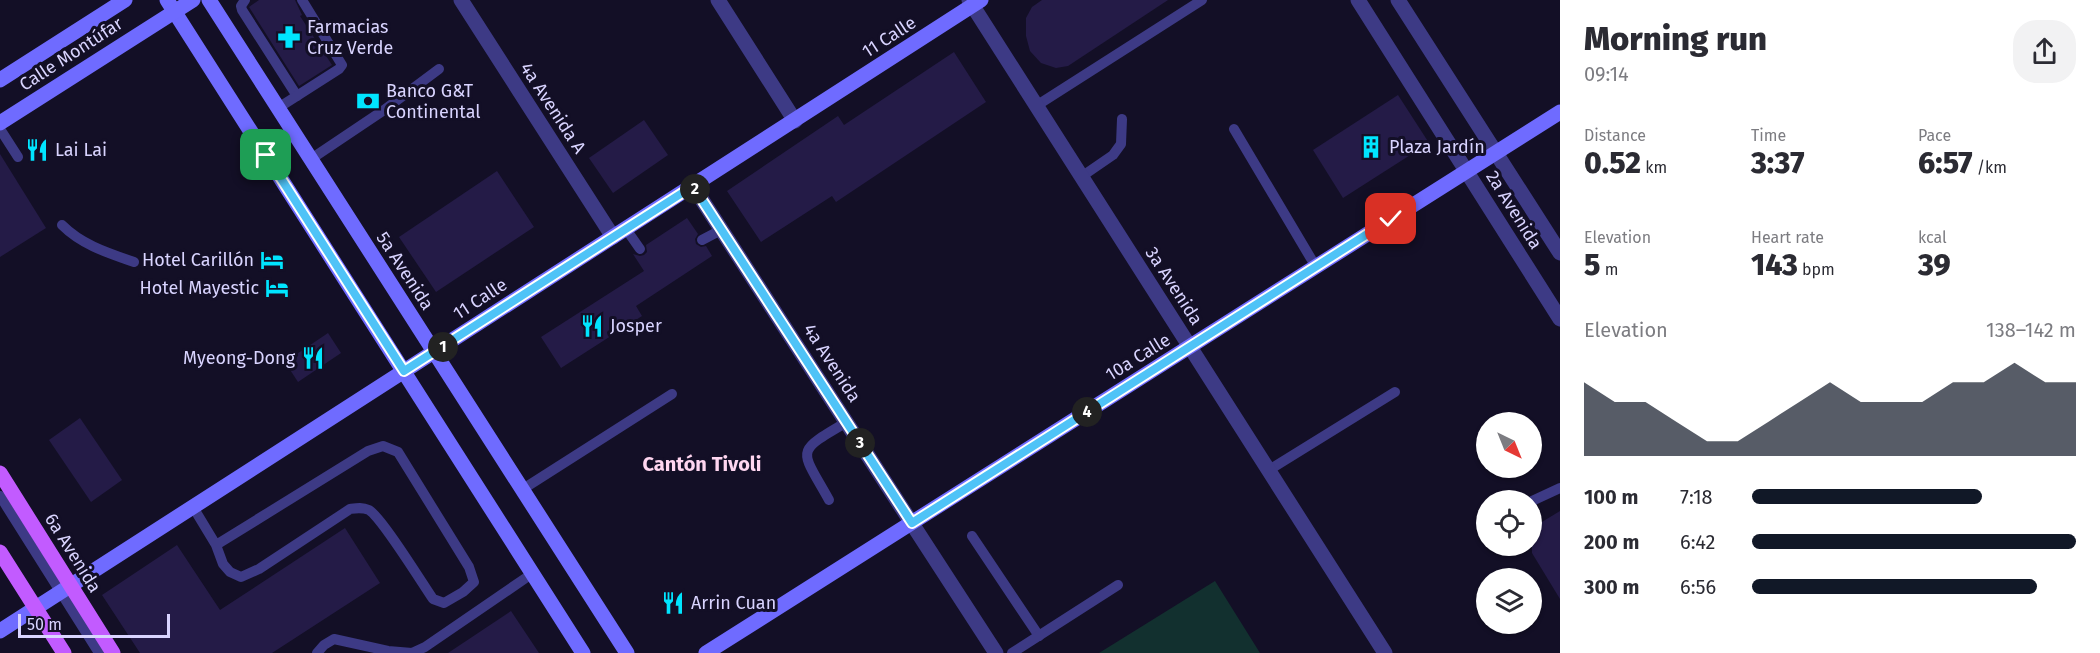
<!DOCTYPE html>
<html lang="en">
<head>
<meta charset="utf-8">
<style>
	:root { --surface:#fff; --page:#f2f2f3; --text:#2b2b33; --muted:#7c7c81; --accent:#111827 }
	body { margin:0; font-family:"Fira Sans",sans-serif; background:var(--page); color:var(--text); height:100vh; display:flex; flex-direction:column; font-size:22px; white-space:nowrap }
	* { box-sizing:border-box; margin:0 }
	p { font-size:20px; color:var(--muted) }
	.icon { flex:none; width:33px; height:33px; fill:none; stroke:currentColor; stroke-width:2; stroke-linecap:round; stroke-linejoin:round }
	.map { position:relative; flex:1; overflow:hidden }
	.sheet { display:flex; flex-direction:column; background:var(--surface); width:540px }
	.sheet>* { flex:none }
	.needle { width:39px; rotate:137deg }
	.buttons { position:absolute; left:1476px; top:412px; display:grid; gap:12px }
	.buttons a { display:grid; place-items:center; width:66px; height:66px; border-radius:50%; background:var(--surface); box-shadow:0 2px 4px #0004; font-size:30px }
	.scale { position:absolute; left:18px; bottom:15px; width:152px; box-sizing:border-box; padding-left:6px; border:3px solid #d9d4ff; border-top:0; font-size:16px; line-height:21px; white-space:nowrap; color:#d9d4ff; -webkit-text-stroke:4px #130f26; paint-order:stroke }
	.pin { position:absolute; display:grid; place-items:center; width:51px; height:51px; color:#fff; margin:-26px; border-radius:12px; box-shadow:0 3px 9px #0006 }
	.km { position:absolute; width:30px; height:30px; margin:-15px; border-radius:50%; background:#222; color:#fff; font-size:16px; line-height:30px; text-align:center }
	.round { display:grid; place-items:center; flex:none; width:63px; height:63px; border-radius:24px; background:var(--page) }
	.summary { display:flex; align-items:center; justify-content:space-between; height:102px; padding:0 24px }
	h1 { font-size:33px; font-weight:800; line-height:45px }
	.figures { display:grid; grid-template-columns:repeat(3,1fr); gap:9px; height:102px; padding:6px 24px }
	.figures div { display:grid; align-content:center }
	.figures b { font-size:30px; font-weight:800 }
	.figures small { font-size:16px; font-weight:400 }
	.figures p { font-size:16px }
	.chart { height:168px; padding:12px 24px }
	.chart p { display:flex; justify-content:space-between }
	.chart svg { width:100%; height:108px; margin-top:6px; fill:var(--accent); opacity:.7 }
	ul { padding:0 24px; list-style:none; font-size:20px }
	li { display:grid; grid-template-columns:96px 72px 1fr; align-items:center; height:45px }
	li i { height:15px; border-radius:8px; background:var(--accent) }
	main { display:flex; flex:1; min-height:0 }
	.map>svg:first-child { display:block }
</style>
</head>
<body>
<main>
<div class="map">
<svg width="1560" height="653" viewBox="0 0 1560 653">
	<rect width="100%" height="100%" fill="#130f26"/>
	<path fill="#12302f" d="M 1215,581 L 1260,653 L 1099,653 Z"/>
	<g fill="#241b47">
		<path d="M 259,0 L 295,0 L 302,15 L 300,16 L 332,65 L 299,86 L 249,7 Z"/>
		<path d="M 1042,0 L 1168,0 L 1068,66 L 1056,68 L 1041,63 L 1030,51 L 1026,36 L 1026,18 L 1032,7 Z"/>
		<path d="M 954,52 L 986,102 L 836,202 L 832,196 L 761,242 L 727,191 L 838,116 L 844,125 Z"/>
		<path d="M 1398,95 L 1429,143 L 1343,198 L 1313,150 Z"/>
		<path d="M 644,120 L 668,155 L 613,193 L 589,158 Z"/>
		<path d="M 0,154 L 46,228 L 0,257 Z"/>
		<path d="M 497,171 L 534,227 L 436,292 L 399,237 Z"/>
		<path d="M 687,218 L 698,234 L 695,239 L 696,244 L 701,247 L 706,246 L 712,256 L 636,306 L 642,316 L 561,368 L 541,337 L 644,271 L 633,254 L 640,256 L 644,255 L 647,252 L 646,245 Z"/>
		<path d="M 328,333 L 341,353 L 298,382 L 285,362 Z"/>
		<path d="M 80,418 L 122,480 L 91,502 L 49,440 Z"/>
		<path d="M 1560,511 L 1560,599 L 1532,553 L 1532,528 Z"/>
		<path d="M 345,528 L 380,583 L 272,653 L 140,653 L 102,595 L 177,545 L 220,610 Z"/>
		<path d="M 511,611 L 539,653 L 448,653 Z"/>
	</g>
	<g fill="none" stroke-linecap="round" stroke-linejoin="round">
		<g stroke="#3d3a85" stroke-width="10">
			<path d="M 245,0 L 241,6 L 242,10 L 297,96"/>
			<path d="M 1036,106 L 1202,0"/>
			<path d="M 278,108 L 339,69 L 342,65 L 302,0"/>
			<path d="M 0,129 L 18,157"/>
			<path d="M 1234,129 L 1316,267"/>
			<path d="M 311,159 L 384,110 L 439,69"/>
			<path d="M 1081,177 L 1113,155 L 1121,144 L 1122,119"/>
			<path d="M 62,225 C 82,245 108,253 134,262"/>
			<path d="M 626,229 L 640,249"/>
			<path d="M 702,240 L 721,230"/>
			<path d="M 1269,470 L 1395,392"/>
			<path d="M 523,489 L 672,394"/>
			<path d="M 0,496 L 99,653"/>
			<path d="M 829,500 C 800,448 794,453 847,422"/>
			<path d="M 1532,501 L 1560,488"/>
			<path d="M 193,507 L 216,545 L 223,564 L 230,572 L 241,577 L 259,569 L 350,509 C 357,508 362,507 369,510 C 382,518 422,583 433,599 L 444,603 L 463,592 L 474,582 L 469,567 L 398,452 L 383,446 L 368,451 L 216,545"/>
			<path d="M 972,536 L 1039,636"/>
			<path d="M 317,653 L 324,645 L 334,639 L 388,651 L 412,653 L 425,647 L 533,573"/>
			<path d="M 1012,653 L 1118,585"/>
		</g>
		<g stroke="#3d3a85" stroke-width="15">
			<path d="M 461,0 L 613,237"/>
			<path d="M 718,0 L 795,121"/>
			<path d="M 969,0 L 1385,653"/>
			<path d="M 1358,0 L 1560,319"/>
			<path d="M 1398,0 L 1560,253"/>
			<path d="M 693,186 L 996,653"/>
		</g>
		<g stroke="#6f6bff" stroke-width="15">
			<path d="M 167,0 L 583,653"/>
			<path d="M 209,0 L 627,653"/>
			<path d="M 0,80 L 125,0"/>
			<path d="M 0,123 L 193,0"/>
			<path d="M 0,631 L 981,0"/>
			<path d="M 706,653 L 1560,112"/>
		</g>
		<g stroke="#c25bff" stroke-width="15">
			<path d="M 0,473 L 113,653"/>
			<path d="M 0,552 L 64,653"/>
		</g>
	</g>
	<g fill="none" stroke-linecap="round" stroke-linejoin="round">
		<g stroke="#fff" stroke-width="12">
			<path id="route" d="M 266,155 L 404,371 L 693,186 L 912,523 L 1391,219"/>
		</g>
		<use href="#route" stroke="#4fc3f7" stroke-width="8"/>
	</g>
	<defs>
		<g id="pharmacy-bare" transform="scale(1.8)"><path d="M-2-6h4v4h4v4h-4v4h-4v-4h-4v-4h4Z" fill="#00e5ff" stroke="#130f26" stroke-width="2.5" paint-order="stroke"/></g>
		<g id="bank-bare" transform="scale(1.8)"><path d="M-6-4H6V4H-6ZM0-2.3a2.3 2.3 0 1 0 0 4.6a2.3 2.3 0 1 0 0-4.6Z" fill="#00e5ff" stroke="#130f26" stroke-width="2.5" paint-order="stroke"/></g>
		<g id="building-bare" transform="scale(1.8)"><path d="M-4-6H4V6H1V3H-1V6H-4ZM-2.5-4.3h1.7v1.8h-1.7ZM.8-4.3h1.7v1.8H.8ZM-2.5-1h1.7V.8h-1.7ZM.8-1h1.7V.8H.8Z" fill="#00e5ff" stroke="#130f26" stroke-width="2.5" paint-order="stroke"/></g>
		<g id="restaurant-bare" transform="scale(1.8)"><path d="M-5-6h1v4h1v-4h1v4h1v-4h1v5L-1.5 .5V6h-2V.5L-5-1ZM5-6V6H3V1.5H1.5Q1.5-4 5-6Z" fill="#00e5ff" stroke="#130f26" stroke-width="2.5" paint-order="stroke"/></g>
		<g id="hotel-bare" transform="scale(1.8)"><path d="M-6-4.5h1.5V1H6V5H4.5V3h-9V5H-6ZM-4 0a1.8 1.8 0 1 1 3.6 0ZM.5 0V-2.5h3Q6-2.5 6 0Z" fill="#00e5ff" stroke="#130f26" stroke-width="2.5" paint-order="stroke"/></g>
	</defs>
	<g fill-rule="evenodd">
		<use href="#pharmacy-bare" x="289" y="37"/>
		<use href="#bank-bare" x="368" y="101"/>
		<use href="#building-bare" x="1371" y="147"/>
		<use href="#restaurant-bare" x="37" y="150"/>
		<use href="#hotel-bare" x="272" y="260"/>
		<use href="#hotel-bare" x="277" y="288"/>
		<use href="#restaurant-bare" x="592" y="326"/>
		<use href="#restaurant-bare" x="313" y="358"/>
		<use href="#restaurant-bare" x="673" y="603"/>
	</g>
	<g text-anchor="middle" stroke-width="6" stroke-linejoin="round" paint-order="stroke">
		<g font-size="18" fill="#d9d4ff" stroke="#130f26" text-anchor="start">
			<text x="307" y="33">Farmacias<tspan x="307" dy="21">Cruz Verde</tspan></text>
			<text x="386" y="97">Banco G&amp;T<tspan x="386" dy="21">Continental</tspan></text>
			<text x="1389" y="153">Plaza Jardín</text>
			<text x="55" y="156">Lai Lai</text>
			<text x="254" y="266" text-anchor="end">Hotel Carillón</text>
			<text x="259" y="294" text-anchor="end">Hotel Mayestic</text>
			<text x="610" y="332">Josper</text>
			<text x="295" y="364" text-anchor="end">Myeong-Dong</text>
			<text x="691" y="609">Arrin Cuan</text>
		</g>
		<g font-size="18" fill="#d9d4ff" stroke="#130f26">
			<text transform="translate(889 37) rotate(-33)" y="6">11 Calle</text>
			<text transform="translate(71 54) rotate(-33)" y="6">Calle Montúfar</text>
			<text transform="translate(553 108) rotate(57)" y="6">4a Avenida A</text>
			<text transform="translate(1514 210) rotate(58)" y="6">2a Avenida</text>
			<text transform="translate(405 271) rotate(57)" y="6">5a Avenida</text>
			<text transform="translate(1174 286) rotate(57)" y="6">3a Avenida</text>
			<text transform="translate(480 299) rotate(-33)" y="6">11 Calle</text>
			<text transform="translate(1138 357) rotate(-32)" y="6">10a Calle</text>
			<text transform="translate(832 363) rotate(57)" y="6">4a Avenida</text>
			<text transform="translate(73 553) rotate(58)" y="6">6a Avenida</text>
		</g>
		<g font-size="20" font-weight="bold" fill="#ffd6f0" stroke="#130f26">
			<text x="702" y="471">Cantón Tivoli</text>
		</g>
	</g>
</svg>
<div class="buttons">
<a><svg class="needle" viewBox="-14 -14 28 28"><path d="M0-13l5 13h-10z" fill="#e53935"/><path d="M0 13l5-13h-10z" fill="#7c7c81"/></svg></a>
<a><svg class="icon" aria-label="locate" viewBox="0 0 24 24"><circle cx="12" cy="12" r="6"/><path d="M12 2v4M12 18v4M2 12h4M18 12h4"/></svg></a>
<a><svg class="icon" aria-label="layers" viewBox="0 0 24 24"><path d="M12 4l9 5-9 5-9-5zM3 14l9 5 9-5"/></svg></a>
</div>
<div class="scale">50 m</div>
<div class="pin" style="left:266px;top:155px;background:#1e9e55"><svg class="icon" aria-label="arrive" viewBox="0 0 24 24"><path d="M6 21V4h12l-3 4 3 4H6"/></svg></div>
<div class="pin" style="left:1391px;top:219px;background:#d93025"><svg class="icon" aria-label="check" viewBox="0 0 24 24"><path d="M5 12l5 5 9-10"/></svg></div>
<b class="km" style="left:443px;top:347px">1</b>
<b class="km" style="left:695px;top:189px">2</b>
<b class="km" style="left:860px;top:443px">3</b>
<b class="km" style="left:1087px;top:412px">4</b>
</div>
<section class="sheet">
<div class="summary"><div><h1>Morning run</h1><p>09:14</p></div><a class="round"><svg class="icon" aria-label="share" viewBox="0 0 24 24"><path d="M12 15V3M7 8l5-5 5 5M5 13v7h14v-7"/></svg></a></div>
<div class="figures">
<div><p>Distance</p><b>0.52<small> km</small></b></div>
<div><p>Time</p><b>3:37</b></div>
<div><p>Pace</p><b>6:57<small> /km</small></b></div>
</div>
<div class="figures">
<div><p>Elevation</p><b>5<small> m</small></b></div>
<div><p>Heart rate</p><b>143<small> bpm</small></b></div>
<div><p>kcal</p><b>39</b></div>
</div>
<div class="chart"><p><span>Elevation</span>138–142 m</p>
<svg viewBox="0 0 160 44" preserveAspectRatio="none"><path d="M0 44V14L10 22L20 22L30 30L40 38L50 38L60 30L70 22L80 14L90 22L100 22L110 22L120 14L130 14L140 6L150 14L160 14V44z"/></svg>
</div>
<ul>
<li><b>100 m</b>7:18<i style="width:71%"></i></li>
<li><b>200 m</b>6:42<i style="width:100%"></i></li>
<li><b>300 m</b>6:56<i style="width:88%"></i></li>
</ul>
</section>
</main>
</body>
</html>
